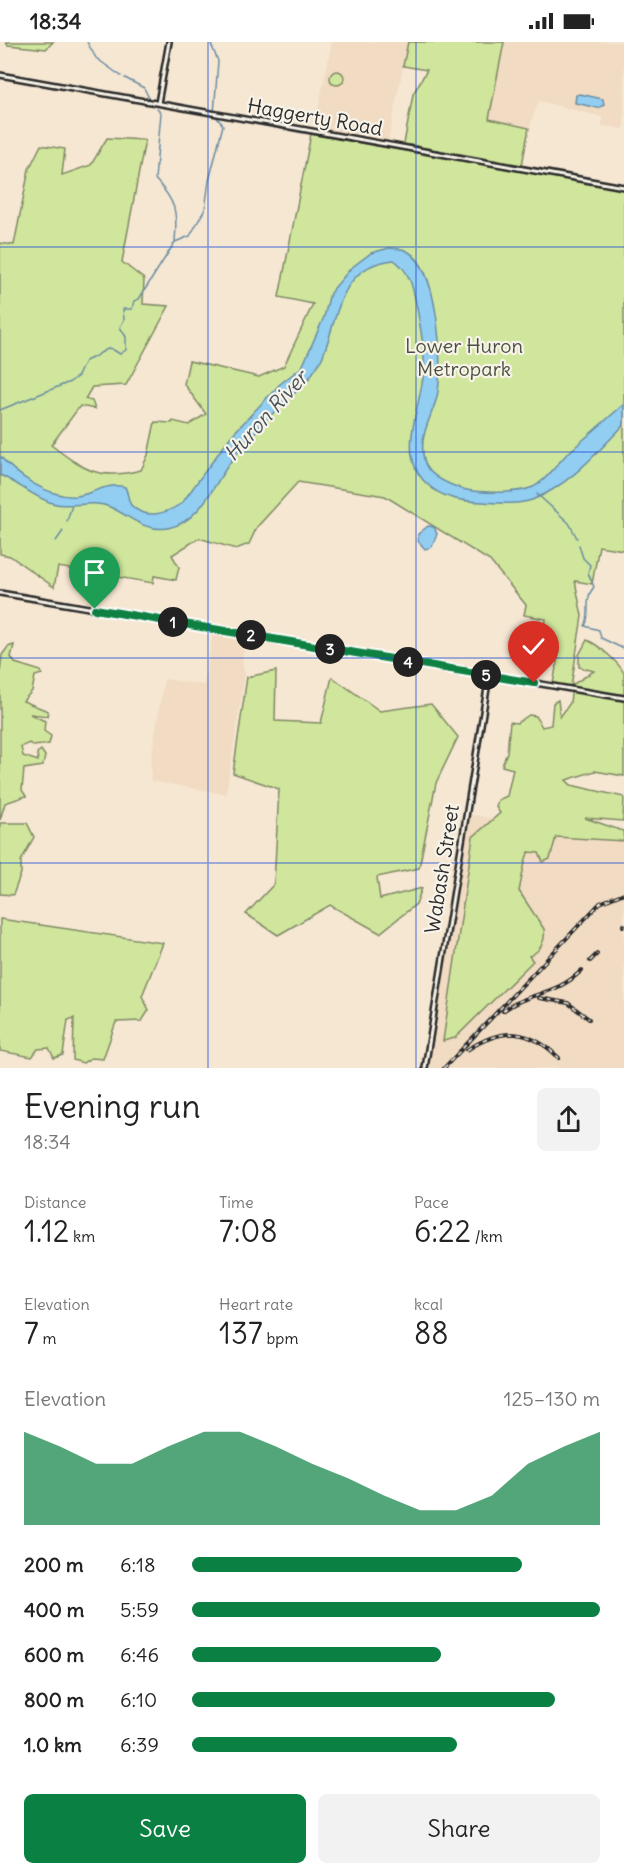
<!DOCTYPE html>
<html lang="en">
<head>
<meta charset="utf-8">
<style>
	:root { --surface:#fff; --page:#f2f2f2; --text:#222; --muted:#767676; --accent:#0b8043 }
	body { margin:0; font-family:Delius,sans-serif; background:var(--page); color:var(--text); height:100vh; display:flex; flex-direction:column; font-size:22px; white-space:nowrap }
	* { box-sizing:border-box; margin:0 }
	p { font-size:20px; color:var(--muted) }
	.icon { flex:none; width:33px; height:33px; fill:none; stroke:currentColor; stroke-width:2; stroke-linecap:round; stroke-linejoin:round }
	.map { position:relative; height:1026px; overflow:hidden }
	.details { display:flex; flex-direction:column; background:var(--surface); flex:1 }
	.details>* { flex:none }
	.pin { position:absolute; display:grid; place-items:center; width:51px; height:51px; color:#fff; margin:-62px -26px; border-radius:50% 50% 50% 0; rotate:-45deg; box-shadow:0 0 6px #0007 }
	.pin .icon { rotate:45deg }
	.km { position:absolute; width:30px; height:30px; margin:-15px; border-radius:50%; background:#222; color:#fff; font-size:16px; line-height:30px; text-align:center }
	.round { display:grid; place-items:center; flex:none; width:63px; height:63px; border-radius:9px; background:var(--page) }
	.head { display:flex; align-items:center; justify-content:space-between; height:102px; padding:0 24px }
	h1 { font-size:33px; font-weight:600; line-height:45px }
	.figures { display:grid; grid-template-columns:repeat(3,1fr); gap:9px; height:102px; padding:6px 24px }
	.figures div { display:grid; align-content:center }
	.figures b { font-size:30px; font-weight:600 }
	.figures small { font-size:16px; font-weight:400 }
	.figures p { font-size:16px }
	.chart { height:168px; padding:12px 24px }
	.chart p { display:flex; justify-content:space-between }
	.chart svg { width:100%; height:108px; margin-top:6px; fill:var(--accent); opacity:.7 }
	.cta { display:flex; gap:12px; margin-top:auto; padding:12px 24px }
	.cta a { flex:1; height:69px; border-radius:9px; background:var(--accent); color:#fff; font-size:24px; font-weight:600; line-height:69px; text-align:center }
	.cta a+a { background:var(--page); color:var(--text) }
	ul { padding:0 24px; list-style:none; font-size:20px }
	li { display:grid; grid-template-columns:96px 72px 1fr; align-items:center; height:45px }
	li i { height:15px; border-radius:8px; background:var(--accent) }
	.status { display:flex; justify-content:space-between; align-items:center; height:42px; padding:0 30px; background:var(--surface); direction:ltr }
	.status svg { height:16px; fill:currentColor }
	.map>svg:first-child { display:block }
</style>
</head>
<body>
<div class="status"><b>18:34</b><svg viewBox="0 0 49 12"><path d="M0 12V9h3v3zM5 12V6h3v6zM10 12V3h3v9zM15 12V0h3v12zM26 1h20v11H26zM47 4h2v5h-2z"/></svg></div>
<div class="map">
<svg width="624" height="1026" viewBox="0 0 624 1026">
	<rect width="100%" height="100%" fill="#f6e7d3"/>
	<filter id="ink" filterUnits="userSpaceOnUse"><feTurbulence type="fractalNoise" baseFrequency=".0167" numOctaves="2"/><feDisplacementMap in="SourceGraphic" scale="12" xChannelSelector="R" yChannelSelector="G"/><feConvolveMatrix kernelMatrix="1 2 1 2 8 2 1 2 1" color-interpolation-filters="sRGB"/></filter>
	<g filter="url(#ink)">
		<g fill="#f1dbc2">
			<path d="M 332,0 L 408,0 L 388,101 L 314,86 Z"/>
			<path d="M 504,0 L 624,0 L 624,87 L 602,84 L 602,75 L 539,59 L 529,86 L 489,77 Z"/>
			<path d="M 213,589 L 246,595 L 242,620 L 245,632 L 226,752 L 151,739 L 151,717 L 164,637 L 204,643 Z"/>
			<path d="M 467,772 L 624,800 L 624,1026 L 428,1026 Z"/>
		</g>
		<g fill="#d0e69c" stroke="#7e8864" stroke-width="1.5">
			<path d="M 6,0 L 53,0 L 46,7 L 8,3 Z"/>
			<path d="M 408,0 L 504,0 L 489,77 L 529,86 L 522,123 L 404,102 L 413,52 L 427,28 L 403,24 Z"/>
			<circle cx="337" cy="36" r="7"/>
			<path d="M 311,92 L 624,147 L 624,508 L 599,504 L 592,542 L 575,539 L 582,574 L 571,645 L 553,642 L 559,609 L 557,605 L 542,603 L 546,577 L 524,573 L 526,563 L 490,519 L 385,454 L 298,440 L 257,485 L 249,502 L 236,507 L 199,496 L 172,513 L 179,525 L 176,538 L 154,534 L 153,541 L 58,525 L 54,545 L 10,514 L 0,512 L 0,201 L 14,203 L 29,127 L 41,103 L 65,107 L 62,133 L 91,123 L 107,96 L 145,98 L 122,220 L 144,237 L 143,262 L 169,264 L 126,343 L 92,345 L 85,357 L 92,359 L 95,367 L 80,364 L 51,403 C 84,428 99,439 141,428 L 148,413 L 155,380 L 172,381 L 173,379 L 189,383 L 206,372 L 184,342 L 189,319 L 259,335 L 284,324 L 313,262 L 279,255 Z"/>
			<path d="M 587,598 C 599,603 618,620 624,631 L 624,734 L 595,729 L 566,738 L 571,743 L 624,755 L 623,779 L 585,776 L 623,789 L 624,799 L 556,795 L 550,817 L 543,820 L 539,811 L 529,810 C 525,814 521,841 519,849 L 544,887 C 546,899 540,910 529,914 L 533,919 L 455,996 L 443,999 L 473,795 L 500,771 L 496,765 L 498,758 L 507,754 L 513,727 L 502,724 L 507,710 L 510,680 L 517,681 L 529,673 L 536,674 L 542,685 L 551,683 L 553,661 L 558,658 L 560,675 L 570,661 L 572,643 L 594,629 L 579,625 L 579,613 Z"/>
			<path d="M 14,603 L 11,615 L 15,621 L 41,629 L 42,632 L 35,634 L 32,649 L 23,659 L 48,669 L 48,674 L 30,672 L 45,679 L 44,689 L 51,694 L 49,702 L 34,704 L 29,701 L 21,705 L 23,714 L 38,719 L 37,711 L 41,708 L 45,714 L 43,724 L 24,727 L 22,748 L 26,754 L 5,761 L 0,778 L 0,631 L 2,613 L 8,605 Z"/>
			<path d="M 276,629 L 275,679 L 321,681 L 332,635 L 380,669 L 431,662 L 458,695 L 436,741 L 419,826 L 377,835 L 380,857 L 422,846 L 416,862 L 380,891 L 330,863 L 278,893 L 246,872 L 274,842 L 279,747 L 233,731 L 247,635 Z"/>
			<path d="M 0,781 L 27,781 L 34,795 L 21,819 L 21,831 L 13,853 L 0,852 Z"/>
			<path d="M 0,877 L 163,901 L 142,954 L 149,968 L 142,979 L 116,980 L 103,1017 L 91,1016 L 83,1021 L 73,1018 L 74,976 L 68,978 L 63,1013 L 54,1016 L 49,1006 L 38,1007 L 32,1015 L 0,1009 Z"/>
		</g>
		<g fill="#92cdf2" stroke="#698ca2" stroke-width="1.5">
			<path d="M 580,52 L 603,57 L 604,63 L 598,66 L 575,61 L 576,53 Z"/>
			<path d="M 389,206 C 394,207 402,206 407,209 C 439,225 444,323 437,355 C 431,377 417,396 425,421 C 429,433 446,441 457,445 C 473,452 517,452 533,445 C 546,439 556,423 566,413 C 585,396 605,379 624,362 L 624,382 L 620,387 C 594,414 568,444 532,458 C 518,463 497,461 482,460 C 461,459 443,457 427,442 C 394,412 423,362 424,325 C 425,305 420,285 417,266 C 413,247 411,230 394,218 C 338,223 339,275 322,316 C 319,322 314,329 310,335 C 303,346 293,352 284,360 C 266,378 247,398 232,418 C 214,441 201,480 168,486 C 144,490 130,474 110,465 C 91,457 71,467 52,461 C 34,455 18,441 0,433 L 0,414 C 16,433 49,456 76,454 C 93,452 107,440 125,445 C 128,450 128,459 131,463 C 146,479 167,471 182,461 L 231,394 L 280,342 L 302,325 L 324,275 L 330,251 L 351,226 L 371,211 Z"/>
			<path d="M 428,484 L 434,485 L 437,492 L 432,505 L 425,507 L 418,499 L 418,492 Z"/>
		</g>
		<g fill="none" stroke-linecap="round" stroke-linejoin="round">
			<g stroke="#698ca2" stroke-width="1.5">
				<path d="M 87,0 L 96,16 L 121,34"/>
				<path d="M 125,36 L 144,46 L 153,64"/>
				<path d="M 157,67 L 161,71 L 155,137 C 175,159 178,169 175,199"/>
				<path d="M 0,368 L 70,340 L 78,334 L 85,319 C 95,316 101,309 110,306 L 120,312 L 126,308 L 126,295 L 120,285 L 124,278 L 123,267 L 132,267 L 134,259 L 139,257 L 175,200 L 190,194 L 205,167 L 209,139 L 223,83 L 214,72 L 218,19 L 210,0"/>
				<path d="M 537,452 L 569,481 L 577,496"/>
				<path d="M 67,479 L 72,463"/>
				<path d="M 56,499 L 63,489"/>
				<path d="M 579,503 L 583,516 L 590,523 L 588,531 L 594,545 C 583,557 592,572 585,584 L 599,588 L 601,596 L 624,607"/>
			</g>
			<g stroke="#2b2b2b" stroke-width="8">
				<g id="minor">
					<path d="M 0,33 L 624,145"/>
					<path d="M 158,61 L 169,0"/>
					<path d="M 0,551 L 624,656"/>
					<path d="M 425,1026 L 489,634"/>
				</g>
			</g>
			<use href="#minor" stroke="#f7f3e8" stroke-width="3"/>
			<g stroke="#2b2b2b" stroke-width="4">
				<g id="rail">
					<path d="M 623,884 L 624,883"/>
					<path d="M 590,919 L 597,912"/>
					<path d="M 539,956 L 568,961 L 589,977"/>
					<path d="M 503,969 C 529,949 555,955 582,928"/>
					<path d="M 467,1008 C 502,985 529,986 559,1016"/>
					<path d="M 444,1026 L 600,861 L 624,851"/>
				</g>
			</g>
			<use href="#rail" stroke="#f7f3e8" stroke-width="1.5" stroke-dasharray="4.5" stroke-linecap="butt"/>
		</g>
	</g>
	<g fill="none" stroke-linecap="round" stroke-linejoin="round" filter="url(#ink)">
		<g stroke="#fff" stroke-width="12">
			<path id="route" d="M 95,567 L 534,641"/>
		</g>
		<use href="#route" stroke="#0b8043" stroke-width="8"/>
	</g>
	<path fill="none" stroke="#1d4ed8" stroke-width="1.5" stroke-opacity="0.55" d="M 208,0 L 208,1026M 416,0 L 416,1026M 0,205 L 624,205M 0,410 L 624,410M 0,616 L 624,616M 0,821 L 624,821"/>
	<g text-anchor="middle" stroke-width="4.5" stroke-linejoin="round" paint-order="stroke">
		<g font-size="20" fill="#2b2b2b" stroke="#f7f3e8">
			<text transform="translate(315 75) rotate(10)" y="7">Haggerty Road</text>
			<text transform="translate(442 827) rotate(-81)" y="7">Wabash Street</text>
		</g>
		<g font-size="20" fill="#4c5042" stroke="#f7f3e8">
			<text x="464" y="311">Lower Huron<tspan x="464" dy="23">Metropark</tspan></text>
		</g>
		<g font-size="21" font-style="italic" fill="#45545d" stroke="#f7f3e8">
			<text transform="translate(266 374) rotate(-48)" y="7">Huron River</text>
		</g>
	</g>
</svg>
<div class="pin" style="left:95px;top:567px;background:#1e9e55"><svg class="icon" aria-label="arrive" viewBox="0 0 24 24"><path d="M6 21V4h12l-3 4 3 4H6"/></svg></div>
<div class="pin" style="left:534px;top:641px;background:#d93025"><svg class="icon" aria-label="check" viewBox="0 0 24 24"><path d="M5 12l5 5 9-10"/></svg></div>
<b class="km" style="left:173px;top:580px">1</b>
<b class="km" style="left:251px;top:593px">2</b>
<b class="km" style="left:330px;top:607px">3</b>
<b class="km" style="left:408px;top:620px">4</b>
<b class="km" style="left:486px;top:633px">5</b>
</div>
<section class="details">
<div class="head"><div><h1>Evening run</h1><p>18:34</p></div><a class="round"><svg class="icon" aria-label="share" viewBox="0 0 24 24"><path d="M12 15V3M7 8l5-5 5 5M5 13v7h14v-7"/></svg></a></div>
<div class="figures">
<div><p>Distance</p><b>1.12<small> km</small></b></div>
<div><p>Time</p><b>7:08</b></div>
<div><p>Pace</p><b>6:22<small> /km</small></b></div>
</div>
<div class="figures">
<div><p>Elevation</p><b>7<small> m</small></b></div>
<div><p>Heart rate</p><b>137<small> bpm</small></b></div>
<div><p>kcal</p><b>88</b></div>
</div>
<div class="chart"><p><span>Elevation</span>125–130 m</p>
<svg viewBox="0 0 160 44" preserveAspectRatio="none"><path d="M0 44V6L10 12L20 19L30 19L40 12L50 6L60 6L70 12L80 19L90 25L100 32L110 38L120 38L130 32L140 19L150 12L160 6V44z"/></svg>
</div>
<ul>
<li><b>200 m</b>6:18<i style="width:81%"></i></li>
<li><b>400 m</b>5:59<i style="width:100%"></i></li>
<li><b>600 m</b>6:46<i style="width:61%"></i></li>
<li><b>800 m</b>6:10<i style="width:89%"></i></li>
<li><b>1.0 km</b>6:39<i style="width:65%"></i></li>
</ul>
<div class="cta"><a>Save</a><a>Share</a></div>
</section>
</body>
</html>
